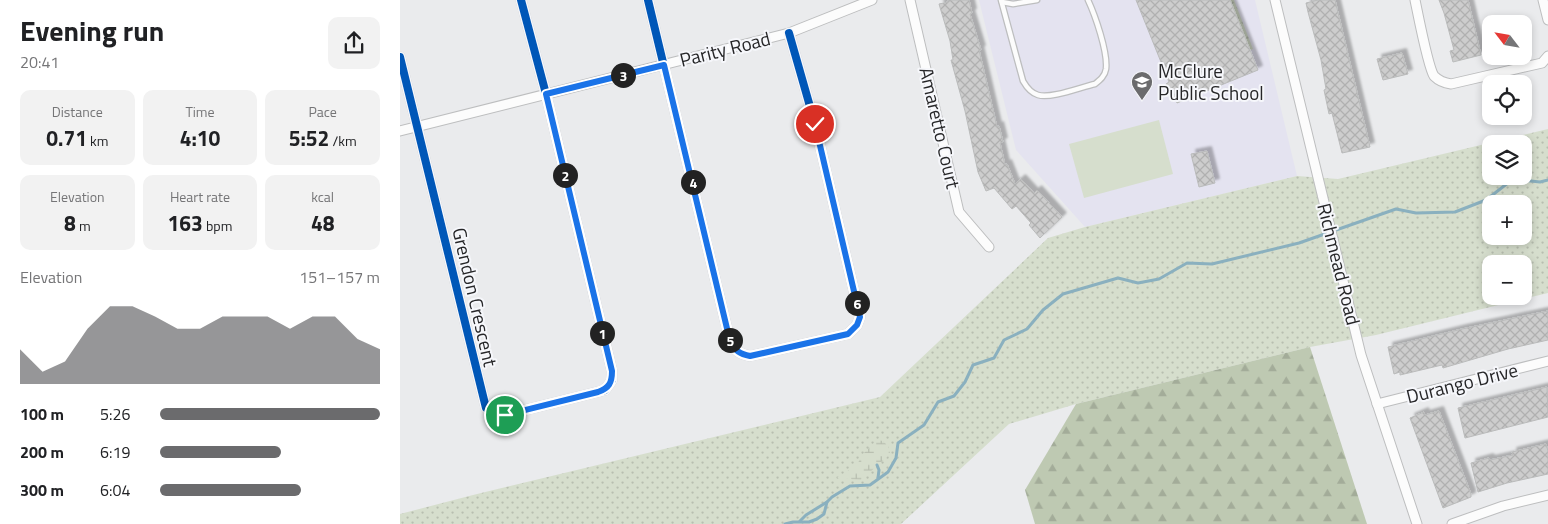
<!DOCTYPE html>
<html lang="en">
<head>
<meta charset="utf-8">
<style>
	:root { --surface:#fff; --page:#f2f2f2; --text:#202124; --muted:#757577; --accent:#6b6b6d }
	body { margin:0; font-family:"Titillium Web",sans-serif; background:var(--page); color:var(--text); height:100vh; display:flex; flex-direction:column; font-size:19px; white-space:nowrap }
	* { box-sizing:border-box; margin:0 }
	p { font-size:16px; color:var(--muted) }
	.icon { flex:none; width:28px; height:28px; fill:none; stroke:currentColor; stroke-width:2; stroke-linecap:round; stroke-linejoin:round }
	.map { position:relative; flex:1; overflow:hidden }
	.side { display:flex; flex-direction:column; background:var(--surface); width:400px }
	.side>* { flex:none }
	.needle { width:32px; rotate:301deg }
	.controls { position:absolute; left:1082px; top:15px; display:grid; gap:10px }
	.controls a { display:grid; place-items:center; width:50px; height:50px; border-radius:10px; background:var(--surface); box-shadow:0 2px 8px #0003; font-size:25px }
	.pin { position:absolute; display:grid; place-items:center; width:42px; height:42px; color:#fff; margin:-21px; border:2px solid #fff; border-radius:50%; box-shadow:0 1px 5px #0007 }
	.km { position:absolute; width:25px; height:25px; margin:-12px; border-radius:50%; background:#222; color:#fff; font-size:14px; line-height:25px; text-align:center }
	.round { display:grid; place-items:center; flex:none; width:52px; height:52px; border-radius:10px; background:var(--page) }
	.overview { display:flex; align-items:center; justify-content:space-between; height:85px; padding:0 20px }
	h1 { font-size:28px; font-weight:700; line-height:38px }
	.metrics { display:grid; grid-template-columns:repeat(3,1fr); gap:8px; height:85px; padding:5px 20px }
	.metrics div { display:grid; align-content:center; border-radius:10px; background:var(--page); text-align:center }
	.metrics b { font-size:21px; font-weight:700 }
	.metrics small { font-size:14px; font-weight:400 }
	.metrics p { font-size:14px }
	.chart { height:140px; padding:10px 20px }
	.chart p { display:flex; justify-content:space-between }
	.chart svg { width:100%; height:90px; margin-top:5px; fill:var(--accent); opacity:.7 }
	ul { padding:0 20px; list-style:none; font-size:16px }
	li { display:grid; grid-template-columns:80px 60px 1fr; align-items:center; height:38px }
	li i { height:12px; border-radius:6px; background:var(--accent) }
	main { display:flex; flex:1; min-height:0 }
	.map>svg:first-child { display:block }
</style>
</head>
<body>
<main>
<section class="side">
<div class="overview"><div><h1>Evening run</h1><p>20:41</p></div><a class="round"><svg class="icon" aria-label="share" viewBox="0 0 24 24"><path d="M12 15V3M7 8l5-5 5 5M5 13v7h14v-7"/></svg></a></div>
<div class="metrics">
<div><p>Distance</p><b>0.71<small> km</small></b></div>
<div><p>Time</p><b>4:10</b></div>
<div><p>Pace</p><b>5:52<small> /km</small></b></div>
</div>
<div class="metrics">
<div><p>Elevation</p><b>8<small> m</small></b></div>
<div><p>Heart rate</p><b>163<small> bpm</small></b></div>
<div><p>kcal</p><b>48</b></div>
</div>
<div class="chart"><p><span>Elevation</span>151–157 m</p>
<svg viewBox="0 0 160 44" preserveAspectRatio="none"><path d="M0 44V27L10 38L20 33L30 17L40 6L50 6L60 11L70 17L80 17L90 11L100 11L110 11L120 17L130 11L140 11L150 22L160 27V44z"/></svg>
</div>
<ul>
<li><b>100 m</b>5:26<i style="width:100%"></i></li>
<li><b>200 m</b>6:19<i style="width:55%"></i></li>
<li><b>300 m</b>6:04<i style="width:64%"></i></li>
</ul>
</section>
<div class="map">
<svg width="1148" height="524" viewBox="0 0 1148 524">
	<defs>
		<pattern id="green-dots" width="8" height="8" patternUnits="userSpaceOnUse" patternTransform="scale(1.25)"><rect width="8" height="8" fill="#d6decd"/><path d="M2 2h.1M6 6h.1" fill="none" stroke="#b8beb0" stroke-width="1.8" stroke-linecap="round"/></pattern>
		<pattern id="forest-firs" width="22" height="20" patternUnits="userSpaceOnUse" patternTransform="scale(1.25)"><rect width="22" height="20" fill="#bec9b2"/><path d="M5 1l3.5 6h-7zM16 11l3.5 6h-7z" fill="#a3ac99"/></pattern>
		<pattern id="wetland-marsh" width="20" height="14" patternUnits="userSpaceOnUse" patternTransform="scale(1.25)"><rect width="20" height="14" fill="#d6decd"/><path d="M1 5h8M5 5V1M11 12h8M15 12V8" fill="none" stroke="#b8beb0"/></pattern>
		<pattern id="building-cross-hatch" width="8" height="8" patternUnits="userSpaceOnUse" patternTransform="scale(1.25)"><rect width="8" height="8" fill="#cdcdcd"/><path d="M0 0l8 8M0 8l8-8" fill="none" stroke="#b0b0b0"/></pattern>
		<filter id="shadow"><feDropShadow dx="4.5" dy="-4.5" stdDeviation="1" flood-color="#0004"/></filter>
	</defs>
	<rect width="100%" height="100%" fill="#eaebed"/>
	<path fill="#e4e3f0" d="M 579,0 L 855,0 L 897,176 L 685,227 L 616,150 Z"/>
	<g fill="url(#green-dots)" fill-rule="evenodd">
		<path d="M 830,0 L 834,0 L 853,49 L 850,50 Z"/>
		<path d="M 1148,129 L 1148,293 L 976,335 L 910,347 L 676,404 L 609,424 L 501,524 L 0,524 L 0,514 L 73,495 L 480,397 L 648,238 L 685,227 L 897,176 L 938,179 ZM 1091,144 L 1124,144 L 1124,176 L 1091,176 ZM 1091,204 L 1124,204 L 1124,236 L 1091,236 ZM 1091,264 L 1124,264 L 1124,296 L 1091,296 Z"/>
	</g>
	<path fill="url(#forest-firs)" d="M 910,347 L 967,524 L 635,524 L 625,490 L 676,404 Z"/>
	<path fill="url(#wetland-marsh)" d="M 477,440 L 483,441 L 488,446 L 490,452 L 487,457 L 461,480 L 437,478 L 458,464 L 460,457 Z"/>
	<path fill="#d6decd" d="M 759,120 L 773,174 L 684,198 L 669,144 Z"/>
	<g fill="none" stroke-linecap="round" stroke-linejoin="round">
		<g stroke="#8ab0bf" stroke-width="3">
			<path d="M 477,465 L 479,470 L 478,478"/>
			<path d="M 400,521 L 406,515 L 427,502"/>
			<path d="M 385,524 L 393,522 L 409,522 L 417,519 L 424,514 L 427,502 L 432,497 L 450,486 L 470,485 L 488,472 L 496,458 L 498,443 L 524,425 L 538,402 L 554,396 L 565,382 L 573,365 L 594,358 L 604,340 L 627,329 L 643,310 L 663,294 L 718,278 L 738,283 L 759,279 L 787,263 L 812,264 L 899,243 L 996,209 L 1016,213 L 1055,212 L 1086,200 L 1113,179 L 1140,182 L 1148,180"/>
		</g>
	</g>
	<g fill="url(#building-cross-hatch)" stroke="#babbbb" filter="url(#shadow)">
		<path d="M 548,0 L 569,0 L 572,13 L 570,14 L 581,50 L 579,50 L 597,127 L 599,126 L 603,142 L 600,143 L 605,165 L 607,164 L 615,184 L 621,179 L 634,193 L 637,190 L 662,217 L 640,238 L 629,225 L 631,223 L 616,206 L 612,209 L 594,188 L 586,191 L 578,172 L 565,111 L 551,60 L 553,60 L 550,41 L 539,4 L 548,2 Z"/>
		<path d="M 736,0 L 830,0 L 858,70 L 777,103 L 772,90 L 769,91 L 766,84 L 769,82 Z"/>
		<path d="M 918,0 L 935,0 L 970,147 L 942,153 L 932,113 L 929,114 L 924,90 L 926,89 L 921,60 L 908,12 L 906,3 Z"/>
		<path d="M 1039,0 L 1068,0 L 1081,55 L 1053,62 L 1050,51 L 1054,50 L 1044,13 Z"/>
		<path d="M 1002,53 L 1008,74 L 983,80 L 977,59 Z"/>
		<path d="M 807,151 L 815,183 L 799,187 L 791,154 Z"/>
		<path d="M 1148,311 L 1148,340 L 1108,349 L 1043,368 L 1042,365 L 1000,375 L 1000,372 L 994,374 L 988,347 L 1062,329 Z"/>
		<path d="M 1147,387 L 1148,417 L 1065,438 L 1058,408 Z"/>
		<path d="M 1039,411 L 1071,494 L 1071,497 L 1043,508 L 1010,418 L 1024,412 L 1025,415 Z"/>
		<path d="M 1146,444 L 1148,451 L 1148,474 L 1107,483 L 1078,492 L 1071,463 L 1089,458 L 1090,460 L 1113,455 L 1112,452 Z"/>
	</g>
	<g fill="none" stroke-linecap="round" stroke-linejoin="round">
		<g stroke="#bdbebf" stroke-width="7">
			<g id="lane">
				<path d="M 601,0 L 623,81 C 627,88 631,93 638,95 C 651,99 681,87 695,84 C 700,80 705,76 706,69 C 708,52 695,15 688,0"/>
				<path d="M 602,2 L 613,4 L 637,0"/>
			</g>
		</g>
		<g stroke="#bdbebf" stroke-width="11">
			<g id="street">
				<path d="M 248,0 L 330,341 C 335,351 340,354 350,356 L 448,334 L 457,325 L 460,317 L 415,124 L 389,33"/>
				<path d="M 510,0 L 559,212 L 589,247"/>
				<path d="M 875,0 L 961,355 L 1017,524"/>
				<path d="M 1015,0 C 1018,14 1028,67 1034,76 C 1039,81 1044,83 1051,84 L 1142,63 L 1148,56"/>
				<path d="M 1143,0 L 1148,20"/>
				<path d="M 0,57 L 86,408 L 97,414 L 105,415 L 205,390 L 212,380 L 212,371 L 146,94 L 121,0"/>
				<path d="M 0,131 L 389,33 L 472,0"/>
				<path d="M 977,404 L 1148,361"/>
				<path d="M 1052,524 L 1103,506 L 1148,495"/>
			</g>
		</g>
		<use href="#lane" stroke="#fcfcfc" stroke-width="4.5"/>
		<use href="#street" stroke="#fcfcfc" stroke-width="9"/>
		<g stroke="#f6f7fb" stroke-width="11">
			<g id="cycleway">
				<path d="M 248,0 L 330,341 C 335,351 340,354 350,356 L 448,334 L 457,325 L 460,317 L 415,124 L 389,33"/>
				<path d="M 0,57 L 86,408 L 97,414 L 105,415 L 205,390 L 212,380 L 212,371 L 146,94 L 121,0"/>
			</g>
		</g>
		<use href="#cycleway" stroke="#0057b8" stroke-width="8"/>
	</g>
	<g fill="none" stroke-linecap="round" stroke-linejoin="round">
		<g stroke="#fff" stroke-width="10">
			<path id="route" d="M 105,415 L 198,392 C 209,388 212,383 212,371 L 146,94 L 264,65 L 330,341 C 335,351 340,354 350,356 L 448,334 L 457,325 L 460,317 L 415,124"/>
		</g>
		<use href="#route" stroke="#1a73e8" stroke-width="6"/>
	</g>
	<defs>
		<g id="school-pin" transform="scale(1.125)"><path d="M0 17L-7.5 6A9.5 9.5 0 1 1 7.5 6Z" fill="#6b6b6d" stroke="#f6f7fb"/><path d="M0-5L7-2L0 1L-7-2ZM-4 1L0 2.5L4 1V4Q0 6-4 4Z" fill="#fff"/></g>
	</defs>
	<g fill-rule="evenodd">
		<use href="#school-pin" x="742" y="82"/>
	</g>
	<g text-anchor="middle" stroke-width="4" stroke-linejoin="round" paint-order="stroke">
		<g font-size="19" fill="#262628" stroke="#f6f7fb">
			<text transform="translate(325 49) rotate(-14)" y="7">Parity Road</text>
			<text transform="translate(540 128) rotate(77)" y="7">Amaretto Court</text>
			<text transform="translate(939 264) rotate(76)" y="7">Richmead Road</text>
			<text transform="translate(75 297) rotate(77)" y="7">Grendon Crescent</text>
			<text transform="translate(1062 383) rotate(-14)" y="7">Durango Drive</text>
		</g>
		<g font-size="19" fill="#262628" stroke="#f6f7fb" text-anchor="start">
			<text x="758" y="78">McClure<tspan x="758" dy="22">Public School</tspan></text>
		</g>
	</g>
</svg>
<div class="controls">
<a><svg class="needle" viewBox="-14 -14 28 28"><path d="M0-13l5 13h-10z" fill="#e53935"/><path d="M0 13l5-13h-10z" fill="#757577"/></svg></a>
<a><svg class="icon" aria-label="locate" viewBox="0 0 24 24"><circle cx="12" cy="12" r="6"/><path d="M12 2v4M12 18v4M2 12h4M18 12h4"/></svg></a>
<a><svg class="icon" aria-label="layers" viewBox="0 0 24 24"><path d="M12 4l9 5-9 5-9-5zM3 14l9 5 9-5"/></svg></a>
<a>+</a>
<a>−</a>
</div>
<div class="pin" style="left:105px;top:415px;background:#1e9e55"><svg class="icon" aria-label="arrive" viewBox="0 0 24 24"><path d="M6 21V4h12l-3 4 3 4H6"/></svg></div>
<div class="pin" style="left:415px;top:124px;background:#d93025"><svg class="icon" aria-label="check" viewBox="0 0 24 24"><path d="M5 12l5 5 9-10"/></svg></div>
<b class="km" style="left:202px;top:333px">1</b>
<b class="km" style="left:165px;top:175px">2</b>
<b class="km" style="left:223px;top:75px">3</b>
<b class="km" style="left:293px;top:182px">4</b>
<b class="km" style="left:330px;top:340px">5</b>
<b class="km" style="left:457px;top:303px">6</b>
</div>
</main>
</body>
</html>
